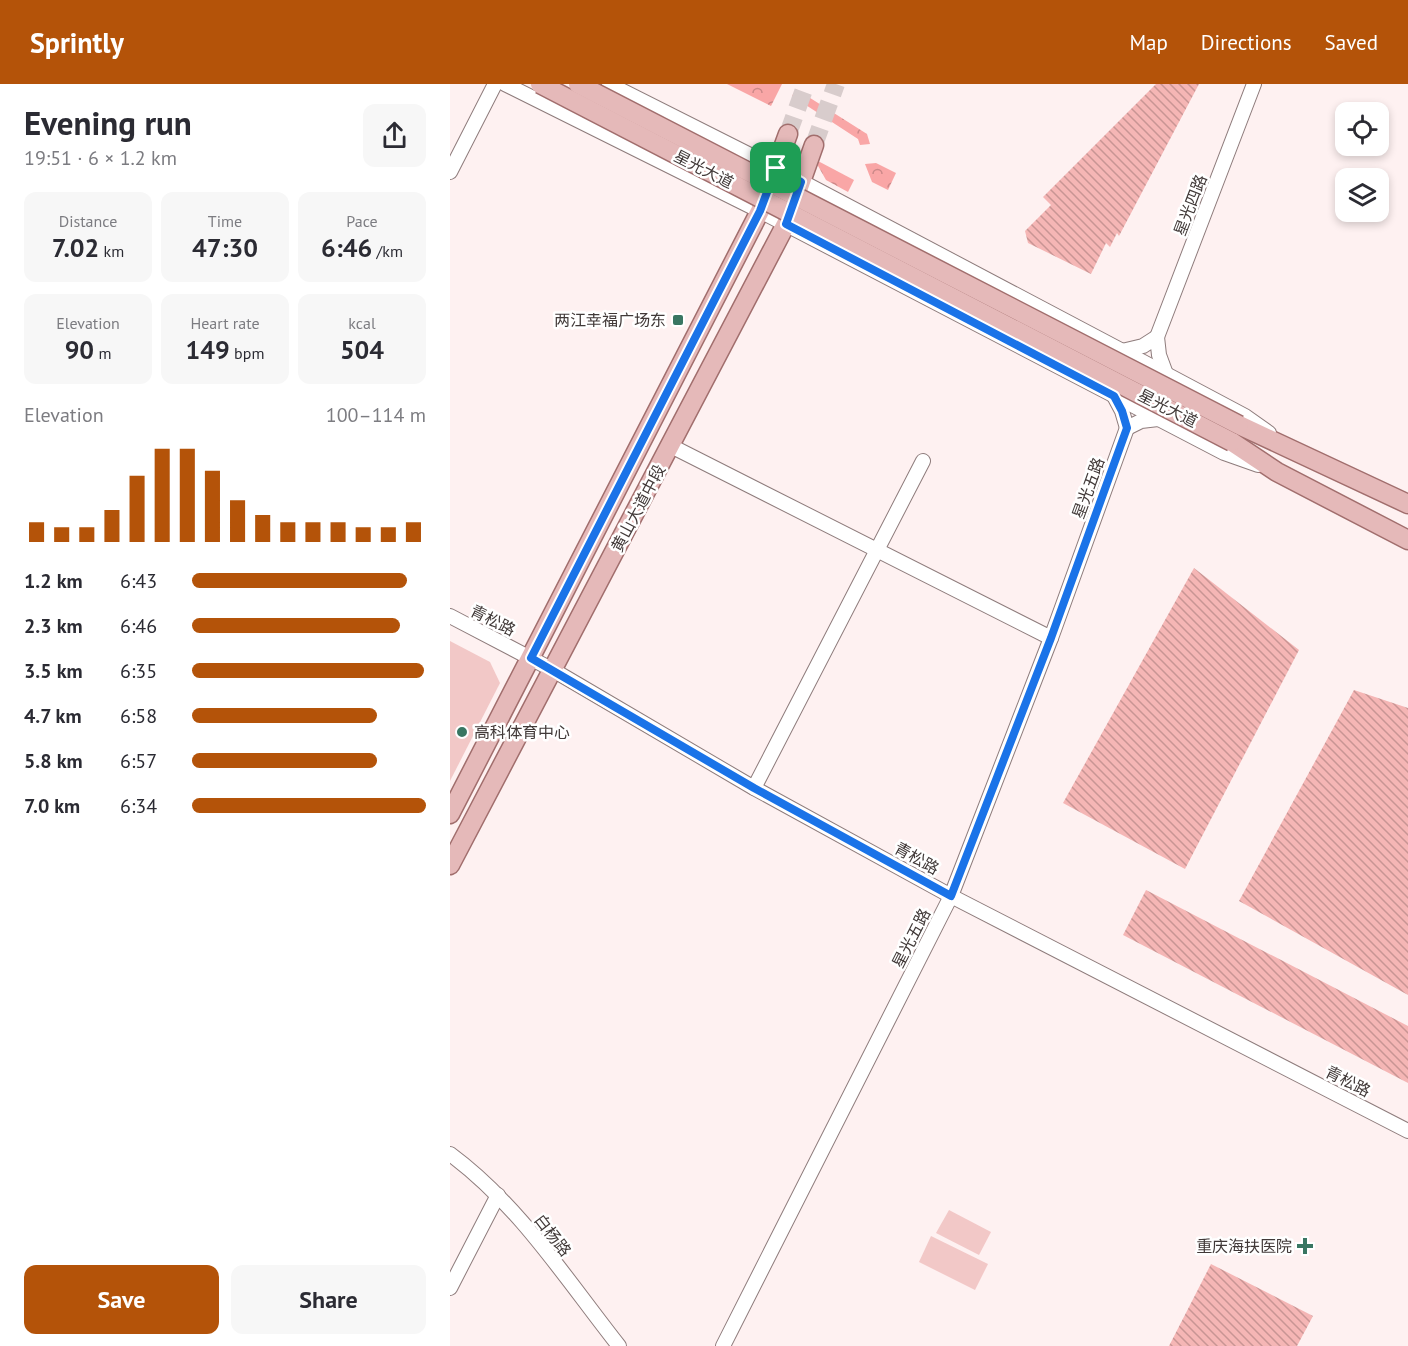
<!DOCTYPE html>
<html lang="en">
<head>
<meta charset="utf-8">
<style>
	:root { --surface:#fff; --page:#f7f7f7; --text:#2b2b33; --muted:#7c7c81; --accent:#b45309 }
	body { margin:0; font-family:"PT Sans","Noto Sans SC",sans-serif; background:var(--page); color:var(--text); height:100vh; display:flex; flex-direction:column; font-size:22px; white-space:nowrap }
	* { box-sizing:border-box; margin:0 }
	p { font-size:20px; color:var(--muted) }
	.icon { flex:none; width:33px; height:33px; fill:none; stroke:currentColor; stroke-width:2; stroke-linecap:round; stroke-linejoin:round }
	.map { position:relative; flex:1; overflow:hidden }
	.side { display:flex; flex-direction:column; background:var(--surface); width:450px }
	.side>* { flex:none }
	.controls { position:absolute; left:885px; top:18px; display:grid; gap:12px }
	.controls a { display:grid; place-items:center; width:54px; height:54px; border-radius:12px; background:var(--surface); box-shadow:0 3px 9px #0003; font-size:30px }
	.pin { position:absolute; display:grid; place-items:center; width:51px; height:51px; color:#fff; margin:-26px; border-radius:12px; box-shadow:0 3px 9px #0006 }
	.round { display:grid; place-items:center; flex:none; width:63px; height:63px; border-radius:12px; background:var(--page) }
	.summary { display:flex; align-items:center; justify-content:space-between; height:102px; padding:0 24px }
	h1 { font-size:33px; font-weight:800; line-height:45px }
	.metrics { display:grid; grid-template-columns:repeat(3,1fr); gap:9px; height:102px; padding:6px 24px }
	.metrics div { display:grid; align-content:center; border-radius:12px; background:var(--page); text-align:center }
	.metrics b { font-size:26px; font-weight:800 }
	.metrics small { font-size:16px; font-weight:400 }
	.metrics p { font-size:16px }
	.chart { height:168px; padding:12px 24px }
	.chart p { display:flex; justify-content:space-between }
	.chart svg { width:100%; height:108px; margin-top:6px; stroke:var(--accent); stroke-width:6 }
	.primary-button { display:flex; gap:12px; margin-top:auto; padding:12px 24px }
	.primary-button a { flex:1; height:69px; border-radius:12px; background:var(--accent); color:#fff; font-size:24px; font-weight:800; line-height:69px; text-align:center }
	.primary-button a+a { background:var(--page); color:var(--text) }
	ul { padding:0 24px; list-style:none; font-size:20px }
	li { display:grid; grid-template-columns:96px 72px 1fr; align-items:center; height:45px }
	li i { height:15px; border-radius:8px; background:var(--accent) }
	header { display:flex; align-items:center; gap:36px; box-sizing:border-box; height:84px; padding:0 30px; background:var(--accent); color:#fff }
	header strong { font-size:28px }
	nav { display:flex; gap:33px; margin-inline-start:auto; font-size:21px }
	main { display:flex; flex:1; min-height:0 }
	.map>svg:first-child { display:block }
</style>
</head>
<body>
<header>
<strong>Sprintly</strong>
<nav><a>Map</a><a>Directions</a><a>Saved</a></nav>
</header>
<main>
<section class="side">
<div class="summary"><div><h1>Evening run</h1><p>19:51 · 6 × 1.2 km</p></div><a class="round"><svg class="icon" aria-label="share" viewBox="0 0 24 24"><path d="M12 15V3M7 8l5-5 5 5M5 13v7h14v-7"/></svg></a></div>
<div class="metrics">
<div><p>Distance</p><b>7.02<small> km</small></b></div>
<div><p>Time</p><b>47:30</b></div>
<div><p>Pace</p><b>6:46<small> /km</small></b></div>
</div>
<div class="metrics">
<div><p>Elevation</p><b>90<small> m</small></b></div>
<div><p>Heart rate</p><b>149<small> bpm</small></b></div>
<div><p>kcal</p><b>504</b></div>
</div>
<div class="chart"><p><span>Elevation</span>100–114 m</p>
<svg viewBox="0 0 160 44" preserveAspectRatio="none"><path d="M5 44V36M15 44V38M25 44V38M35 44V31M45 44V17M55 44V6M65 44V6M75 44V15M85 44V27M95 44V33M105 44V36M115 44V36M125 44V36M135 44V38M145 44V38M155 44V36"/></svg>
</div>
<ul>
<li><b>1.2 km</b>6:43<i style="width:92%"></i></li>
<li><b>2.3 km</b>6:46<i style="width:89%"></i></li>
<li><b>3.5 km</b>6:35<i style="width:99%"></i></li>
<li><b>4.7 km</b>6:58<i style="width:79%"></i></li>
<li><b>5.8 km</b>6:57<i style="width:79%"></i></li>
<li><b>7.0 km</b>6:34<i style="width:100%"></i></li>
</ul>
<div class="primary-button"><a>Save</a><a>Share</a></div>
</section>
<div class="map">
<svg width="958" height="1262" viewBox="0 0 958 1262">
	<defs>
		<pattern id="forest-crowns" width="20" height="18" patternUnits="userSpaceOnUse" patternTransform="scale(1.5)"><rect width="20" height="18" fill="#f9a6a6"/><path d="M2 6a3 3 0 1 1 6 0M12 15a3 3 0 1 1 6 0" fill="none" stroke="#cb8888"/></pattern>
		<pattern id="building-back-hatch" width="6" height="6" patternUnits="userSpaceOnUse" patternTransform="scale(1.5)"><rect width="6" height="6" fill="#f5b6b5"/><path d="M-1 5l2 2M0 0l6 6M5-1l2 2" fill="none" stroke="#c89594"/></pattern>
	</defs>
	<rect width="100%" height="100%" fill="#fef1f1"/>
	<g fill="url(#forest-crowns)">
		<path d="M 277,0 L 332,0 L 321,22 Z"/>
		<path d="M 346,5 L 417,50 L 420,60 L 410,61 L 408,55 L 342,12 Z"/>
		<path d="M 368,77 L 404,96 L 398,108 L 376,96 L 367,80 Z"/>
		<path d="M 426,79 L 446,89 L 438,106 L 422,98 L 415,80 Z"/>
	</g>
	<g fill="#f2c8c7">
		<path d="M 0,557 L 40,578 L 50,599 L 0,697 Z"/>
		<path d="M 499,1126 L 541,1148 L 529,1171 L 486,1149 Z"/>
		<path d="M 481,1152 L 538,1180 L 525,1206 L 469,1178 Z"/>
	</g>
	<g fill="url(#building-back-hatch)">
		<path d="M 706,0 L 749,0 L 669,152 L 667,149 L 660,163 L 656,159 L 641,190 L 578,159 L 575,147 L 601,121 L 593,113 Z"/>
		<path d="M 744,484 L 849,566 L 735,785 L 613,719 Z"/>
		<path d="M 904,606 L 958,624 L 958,911 L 789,817 Z"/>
		<path d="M 696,806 L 958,942 L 958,999 L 673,851 Z"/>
		<path d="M 761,1180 L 863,1232 L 847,1262 L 719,1262 Z"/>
	</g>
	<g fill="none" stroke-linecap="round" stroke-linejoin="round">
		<g stroke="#d8cccc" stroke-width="18" stroke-dasharray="18 9" stroke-linecap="butt">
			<path d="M 338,50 L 356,0"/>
			<path d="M 364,61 L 386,0"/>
		</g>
		<g stroke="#8e7c7c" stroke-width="16">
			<g id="minor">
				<path d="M 55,0 L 310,127 L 774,369 L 808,381"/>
				<path d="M 159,0 L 326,84 L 716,290 L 795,332 L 819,349"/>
				<path d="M 0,88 L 45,0"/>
				<path d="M 707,253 L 804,0"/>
				<path d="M 672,267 L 693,262 L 707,253 L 709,271 L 716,290"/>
				<path d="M 664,312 L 672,327 L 677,344 L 691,337 L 708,335"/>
				<path d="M 221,362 L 601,554"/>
				<path d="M 0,532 L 103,586 L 304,704 L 501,812 L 958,1047"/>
				<path d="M 304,704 L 473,377"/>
				<path d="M 0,1070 C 69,1121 116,1195 169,1262"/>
				<path d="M 0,1204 L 48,1111"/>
				<path d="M 273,1262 L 501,812 L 601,554 L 677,344"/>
			</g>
		</g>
		<g stroke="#a16e6d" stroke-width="21">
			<g id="major">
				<path d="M 789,341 L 958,420"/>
				<path d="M 782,358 L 827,388 L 958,456"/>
				<path d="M 0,730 L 310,127 L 338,50"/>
				<path d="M 0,781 L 336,140 L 364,61"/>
			</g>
		</g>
		<use href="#minor" stroke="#fff" stroke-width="14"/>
		<use href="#major" stroke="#e5b9b9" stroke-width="18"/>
		<g stroke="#a16e6d" stroke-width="21" stroke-linecap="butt">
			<g id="major-bridge">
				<path d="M 90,0 L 782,358"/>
				<path d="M 128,0 L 789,341"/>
			</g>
		</g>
		<use href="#major-bridge" stroke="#e5b9b9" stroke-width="18"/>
	</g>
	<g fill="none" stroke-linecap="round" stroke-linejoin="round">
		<g stroke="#fff" stroke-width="12">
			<path id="route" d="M 326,84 L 351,98 L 336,140 L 664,312 L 672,327 L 677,344 L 601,554 L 501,812 L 304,704 L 81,574 L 310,127 Z"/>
		</g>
		<use href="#route" stroke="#1a73e8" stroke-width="8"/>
	</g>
	<g fill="#397662" stroke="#fff" stroke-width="2">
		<rect x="222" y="230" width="12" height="12" rx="3"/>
		<circle cx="12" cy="648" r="6"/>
		<path d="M852 1153h6v6h6v6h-6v6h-6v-6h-6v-6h6z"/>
	</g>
	<g text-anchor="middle" stroke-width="5" stroke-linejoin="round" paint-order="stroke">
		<g font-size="16" fill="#413938" stroke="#fff">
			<text transform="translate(254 85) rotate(27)" y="6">星光大道</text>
			<text transform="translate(740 121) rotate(-69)" y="6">星光四路</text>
			<text transform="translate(718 324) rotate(27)" y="6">星光大道</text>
			<text transform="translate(638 404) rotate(-70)" y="6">星光五路</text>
			<text transform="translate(188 424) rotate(-62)" y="6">黄山大道中段</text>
			<text transform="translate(43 536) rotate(27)" y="6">青松路</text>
			<text transform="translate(467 774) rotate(29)" y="6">青松路</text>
			<text transform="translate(461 854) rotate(-63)" y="6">星光五路</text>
			<text transform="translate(898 997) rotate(27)" y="6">青松路</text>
			<text transform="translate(103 1151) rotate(52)" y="6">白杨路</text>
		</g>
		<g font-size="16" fill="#413938" stroke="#fff" text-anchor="end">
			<text x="216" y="242">两江幸福广场东</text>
			<text x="24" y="654" text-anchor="start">高科体育中心</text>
			<text x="842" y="1168">重庆海扶医院</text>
		</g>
	</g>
</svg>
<div class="controls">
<a><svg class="icon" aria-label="locate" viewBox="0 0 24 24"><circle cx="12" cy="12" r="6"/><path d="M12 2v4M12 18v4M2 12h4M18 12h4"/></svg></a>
<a><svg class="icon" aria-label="layers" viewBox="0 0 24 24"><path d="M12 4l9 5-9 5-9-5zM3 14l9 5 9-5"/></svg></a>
</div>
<div class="pin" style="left:326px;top:84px;background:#1e9e55"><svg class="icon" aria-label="arrive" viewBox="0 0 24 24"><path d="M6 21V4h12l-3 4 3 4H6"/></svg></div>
</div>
</main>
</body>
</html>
